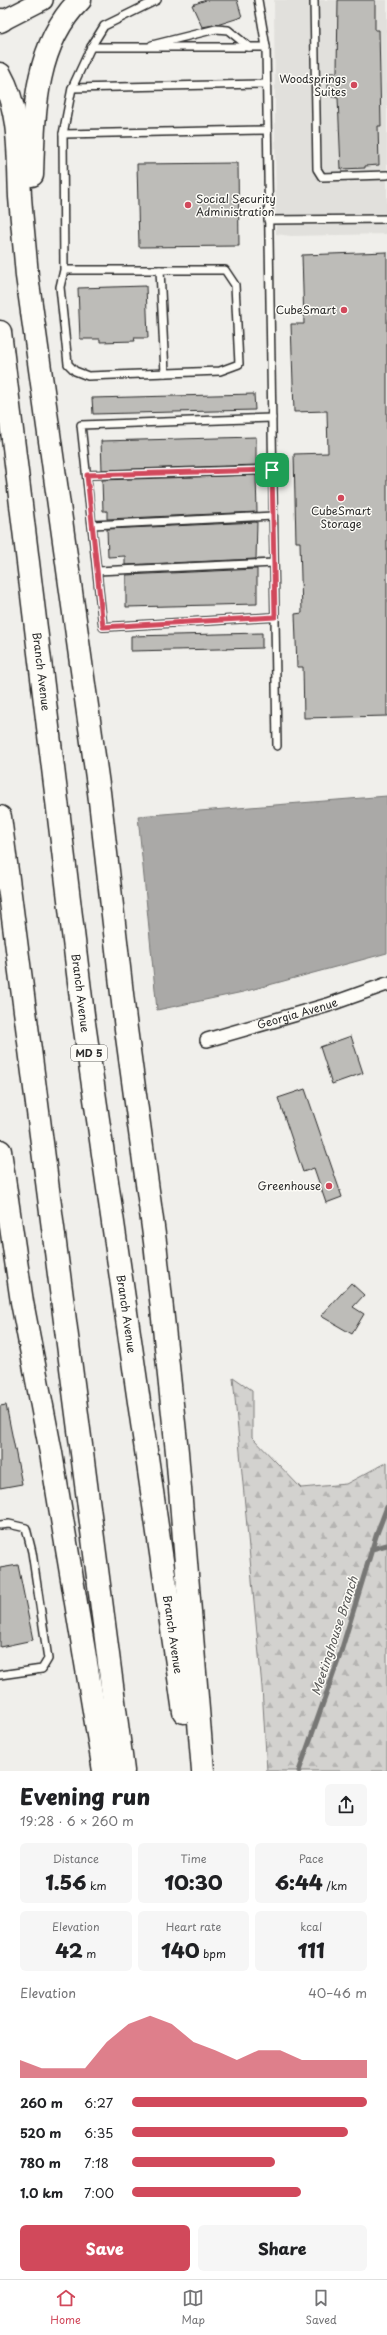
<!DOCTYPE html>
<html lang="en">
<head>
<meta charset="utf-8">
<style>
	:root { --surface:#fff; --page:#f6f6f6; --text:#202124; --muted:#757577; --line:#e0e0e0; --accent:#d1495b }
	body { margin:0; font-family:"Playpen Sans",sans-serif; background:var(--page); color:var(--text); height:100vh; display:flex; flex-direction:column; font-size:15px; white-space:nowrap }
	* { box-sizing:border-box; margin:0 }
	p { font-size:13px; color:var(--muted) }
	.icon { flex:none; width:22px; height:22px; fill:none; stroke:currentColor; stroke-width:2; stroke-linecap:round; stroke-linejoin:round }
	.map { position:relative; height:1771px; overflow:hidden }
	.drawer { display:flex; flex-direction:column; background:var(--surface); flex:1 }
	.drawer>* { flex:none }
	.pin { position:absolute; display:grid; place-items:center; width:34px; height:34px; color:#fff; margin:-17px; border-radius:8px; box-shadow:0 2px 6px #0006 }
	.round { display:grid; place-items:center; flex:none; width:42px; height:42px; border-radius:6px; background:var(--page) }
	.headline { display:flex; align-items:center; justify-content:space-between; height:68px; padding:0 20px }
	h1 { font-size:22px; font-weight:800; line-height:30px }
	.stats { display:grid; grid-template-columns:repeat(3,1fr); gap:6px; height:68px; padding:4px 20px }
	.stats div { display:grid; align-content:center; border-radius:6px; background:var(--page); text-align:center }
	.stats b { font-size:20px; font-weight:800 }
	.stats small { font-size:11px; font-weight:400 }
	.stats p { font-size:11px }
	.chart { height:112px; padding:8px 20px }
	.chart p { display:flex; justify-content:space-between }
	.chart svg { width:100%; height:72px; margin-top:4px; fill:var(--accent); opacity:.7 }
	.cta { display:flex; gap:8px; margin-top:auto; padding:8px 20px }
	.cta a { flex:1; height:46px; border-radius:6px; background:var(--accent); color:#fff; font-size:16px; font-weight:800; line-height:46px; text-align:center }
	.cta a+a { background:var(--page); color:var(--text) }
	ul { padding:0 20px; list-style:none; font-size:13px }
	li { display:grid; grid-template-columns:64px 48px 1fr; align-items:center; height:30px }
	li i { height:10px; border-radius:5px; background:var(--accent) }
	.dock { display:flex; justify-content:space-around; align-items:center; height:56px; border-top:1px solid var(--line); background:var(--surface); font-size:11px; color:var(--muted) }
	.dock a { display:grid; justify-items:center; gap:2px }
	.dock .selected { color:var(--accent) }
	.map>svg:first-child { display:block }
</style>
</head>
<body>
<div class="map">
<svg width="387" height="1771" viewBox="0 0 387 1771">
	<defs>
		<pattern id="forest-firs" width="22" height="20" patternUnits="userSpaceOnUse"><rect width="22" height="20" fill="#d3d2cf"/><path d="M5 1l3.5 6h-7zM16 11l3.5 6h-7z" fill="#b5b4b2"/></pattern>
	</defs>
	<rect width="100%" height="100%" fill="#f0efeb"/>
	<filter id="ink" filterUnits="userSpaceOnUse"><feTurbulence type="fractalNoise" baseFrequency=".025" numOctaves="2"/><feDisplacementMap in="SourceGraphic" scale="8" xChannelSelector="R" yChannelSelector="G"/><feConvolveMatrix kernelMatrix="1 2 1 2 8 2 1 2 1" color-interpolation-filters="sRGB"/></filter>
	<g filter="url(#ink)">
		<path fill="#e1e0dc" d="M 274,0 L 387,0 L 387,234 L 291,236 L 276,234 Z"/>
		<path fill="url(#forest-firs)" stroke="#7f7e7d" d="M 233,1377 L 252,1390 L 252,1437 L 301,1488 L 346,1484 L 387,1462 L 387,1771 L 267,1771 L 262,1687 Z"/>
		<path fill="#aaa9a7" stroke="#777775" d="M 387,796 L 387,953 L 243,992 L 157,1010 L 138,816 Z"/>
		<g fill="none" stroke-linecap="round" stroke-linejoin="round">
			<g stroke="#777775" stroke-width="5">
				<path d="M 372,1549 L 387,1545"/>
				<path d="M 299,1771 L 339,1658 L 376,1536 L 387,1507"/>
			</g>
		</g>
		<g fill="#bdbcb8" stroke="#2b2b2b">
			<path d="M 206,0 L 237,0 L 242,17 L 220,24 L 202,27 L 192,5 Z"/>
			<path d="M 338,0 L 375,0 L 375,30 L 379,30 L 381,126 L 378,126 L 379,165 L 365,166 L 365,168 L 341,169 L 338,98 L 328,96 L 328,73 L 336,73 L 337,71 Z"/>
			<path d="M 238,163 L 239,246 L 139,247 L 137,164 Z"/>
			<path d="M 387,252 L 387,716 L 304,718 L 303,667 L 297,667 L 295,614 L 302,613 L 300,542 L 296,542 L 294,454 L 328,453 L 327,411 L 294,412 L 291,324 L 304,324 L 302,255 Z"/>
			<path d="M 146,286 L 148,338 L 134,338 L 135,341 L 100,342 L 100,339 L 80,339 L 78,288 Z"/>
			<path d="M 254,394 L 255,410 L 93,414 L 92,398 Z"/>
			<path d="M 256,437 L 256,465 L 102,470 L 101,441 Z"/>
			<path d="M 256,475 L 257,512 L 107,519 L 107,511 L 103,511 L 102,480 Z"/>
			<path d="M 257,522 L 256,559 L 125,565 L 125,556 L 108,557 L 107,529 Z"/>
			<path d="M 257,569 L 257,604 L 126,607 L 126,575 Z"/>
			<path d="M 262,633 L 262,648 L 131,651 L 131,636 Z"/>
			<path d="M 351,1036 L 363,1073 L 332,1084 L 320,1047 Z"/>
			<path d="M 305,1089 L 342,1197 L 326,1203 L 314,1168 L 303,1172 L 278,1098 Z"/>
			<path d="M 351,1283 L 364,1295 L 353,1307 L 364,1314 L 352,1334 L 321,1316 Z"/>
			<path d="M 6,1405 L 22,1484 L 0,1488 L 0,1406 Z"/>
			<path d="M 18,1565 L 33,1640 L 0,1647 L 0,1568 Z"/>
		</g>
		<g fill="none" stroke-linecap="round" stroke-linejoin="round">
			<g stroke="#2b2b2b" stroke-width="10">
				<g id="service">
					<path d="M 258,0 L 266,47 L 277,746"/>
					<path d="M 314,0 L 317,169 L 322,177 L 387,175"/>
					<path d="M 152,45 L 216,29 L 228,30 L 249,47"/>
					<path d="M 91,47 L 266,47"/>
					<path d="M 72,88 L 266,84"/>
					<path d="M 63,134 L 267,130"/>
					<path d="M 268,220 L 387,219"/>
					<path d="M 64,270 L 60,287 L 68,364 L 75,371 L 88,376 L 220,371 L 239,364 L 235,285 L 225,270 L 64,270 L 63,134 L 72,88 L 91,47 L 104,26 L 157,0"/>
					<path d="M 160,270 L 165,373"/>
					<path d="M 272,418 L 81,425 L 103,627 L 275,617"/>
					<path d="M 87,475 L 272,470"/>
					<path d="M 92,525 L 273,516"/>
					<path d="M 97,571 L 274,563"/>
					<path d="M 0,1525 L 9,1524 L 26,1528 L 32,1552 L 48,1659 L 42,1669 L 0,1675"/>
				</g>
			</g>
			<g stroke="#2b2b2b" stroke-width="16">
				<g id="minor">
					<path id="s1" d="M 207,1040 L 328,1005 L 387,984"/>
				</g>
			</g>
			<g stroke="#2b2b2b" stroke-width="22">
				<path id="secondary" d="M 0,22 L 43,0"/>
			</g>
			<g stroke="#2b2b2b" stroke-width="25">
				<g id="motorway">
					<path d="M 0,21 L 2,20"/>
					<path d="M 0,74 C 21,111 18,155 20,197 C 22,223 25,250 27,276 L 99,792 L 126,1029 L 155,1242 L 177,1452 L 203,1771"/>
					<path d="M 32,175 C 34,114 34,45 80,0"/>
					<path id="s2" d="M 0,332 L 84,1023 L 184,1712"/>
					<path d="M 0,817 L 123,1771"/>
					<path d="M 0,1151 L 22,1302 L 51,1453 L 104,1771"/>
				</g>
			</g>
			<use href="#service" stroke="#fdfcf7" stroke-width="7"/>
			<use href="#minor" stroke="#fdfcf7" stroke-width="13"/>
			<use href="#secondary" stroke="#fdfcf7" stroke-width="19"/>
			<use href="#motorway" stroke="#fdfcf7" stroke-width="22"/>
		</g>
	</g>
	<g fill="none" stroke-linecap="round" stroke-linejoin="round" filter="url(#ink)">
		<g stroke="#fff" stroke-width="8">
			<path id="route" d="M 272,470 L 275,617 L 103,627 L 87,475 Z"/>
		</g>
		<use href="#route" stroke="#d1495b" stroke-width="5"/>
	</g>
	<g fill="#d1495b" stroke="#fdfcf7" stroke-width="1.5">
		<circle cx="354" cy="85" r="4"/>
		<circle cx="188" cy="205" r="4"/>
		<circle cx="344" cy="310" r="4"/>
		<circle cx="341" cy="498" r="4"/>
		<circle cx="329" cy="1186" r="4"/>
	</g>
	<g text-anchor="middle" stroke-width="3" stroke-linejoin="round" paint-order="stroke">
		<rect fill="#fdfcf7" stroke="#6a6a68" stroke-width="1" x="71" y="1045" width="36" height="16" rx="3"/>
		<g font-size="10" font-weight="bold" fill="#2b2b2b">
			<text x="89" y="1057">MD 5</text>
		</g>
		<g font-size="11" fill="#2b2b2b" stroke="#fdfcf7" text-anchor="end">
			<text x="346" y="83">Woodsprings<tspan x="346" dy="13">Suites</tspan></text>
			<text x="196" y="203" text-anchor="start">Social Security<tspan x="196" dy="13">Administration</tspan></text>
			<text x="336" y="314">CubeSmart</text>
			<text x="341" y="515" text-anchor="middle">CubeSmart<tspan x="341" dy="13">Storage</tspan></text>
			<text x="321" y="1190">Greenhouse</text>
		</g>
		<g font-size="11" fill="#2b2b2b" stroke="#fdfcf7">
			<text dy="4" stroke="none"><textPath href="#s2" startOffset="342">Branch Avenue</textPath></text>
			<text dy="4" stroke="none"><textPath href="#s2" startOffset="666">Branch Avenue</textPath></text>
			<text dy="4" stroke="none"><textPath href="#s1" startOffset="94">Georgia Avenue</textPath></text>
			<text dy="4" stroke="none"><textPath href="#s2" startOffset="990">Branch Avenue</textPath></text>
			<text dy="4" stroke="none"><textPath href="#s2" startOffset="1314">Branch Avenue</textPath></text>
		</g>
		<g font-size="12" font-style="italic" fill="#575756" stroke="#fdfcf7">
			<text transform="translate(335 1636) rotate(-72)" y="4">Meetinghouse Branch</text>
		</g>
	</g>
</svg>
<div class="pin" style="left:272px;top:470px;background:#1e9e55"><svg class="icon" aria-label="arrive" viewBox="0 0 24 24"><path d="M6 21V4h12l-3 4 3 4H6"/></svg></div>
</div>
<section class="drawer">
<div class="headline"><div><h1>Evening run</h1><p>19:28 · 6 × 260 m</p></div><a class="round"><svg class="icon" aria-label="share" viewBox="0 0 24 24"><path d="M12 15V3M7 8l5-5 5 5M5 13v7h14v-7"/></svg></a></div>
<div class="stats">
<div><p>Distance</p><b>1.56<small> km</small></b></div>
<div><p>Time</p><b>10:30</b></div>
<div><p>Pace</p><b>6:44<small> /km</small></b></div>
</div>
<div class="stats">
<div><p>Elevation</p><b>42<small> m</small></b></div>
<div><p>Heart rate</p><b>140<small> bpm</small></b></div>
<div><p>kcal</p><b>111</b></div>
</div>
<div class="chart"><p><span>Elevation</span>40–46 m</p>
<svg viewBox="0 0 160 44" preserveAspectRatio="none"><path d="M0 44V33L10 38L20 38L30 38L40 22L50 11L60 6L70 11L80 22L90 27L100 33L110 27L120 27L130 33L140 33L150 33L160 33V44z"/></svg>
</div>
<ul>
<li><b>260 m</b>6:27<i style="width:100%"></i></li>
<li><b>520 m</b>6:35<i style="width:92%"></i></li>
<li><b>780 m</b>7:18<i style="width:61%"></i></li>
<li><b>1.0 km</b>7:00<i style="width:72%"></i></li>
</ul>
<div class="cta"><a>Save</a><a>Share</a></div>
</section>
<nav class="dock">
<a class="selected"><svg class="icon" aria-label="home" viewBox="0 0 24 24"><path d="M3 11l9-7 9 7M6 9v11h12V9"/></svg>Home</a>
<a><svg class="icon" aria-label="map" viewBox="0 0 24 24"><path d="M3 6l6-2 6 2 6-2v14l-6 2-6-2-6 2zM9 4v14M15 6v14"/></svg>Map</a>
<a><svg class="icon" aria-label="saved" viewBox="0 0 24 24"><path d="M7 4h10v16l-5-4-5 4z"/></svg>Saved</a>
</nav>
</body>
</html>
